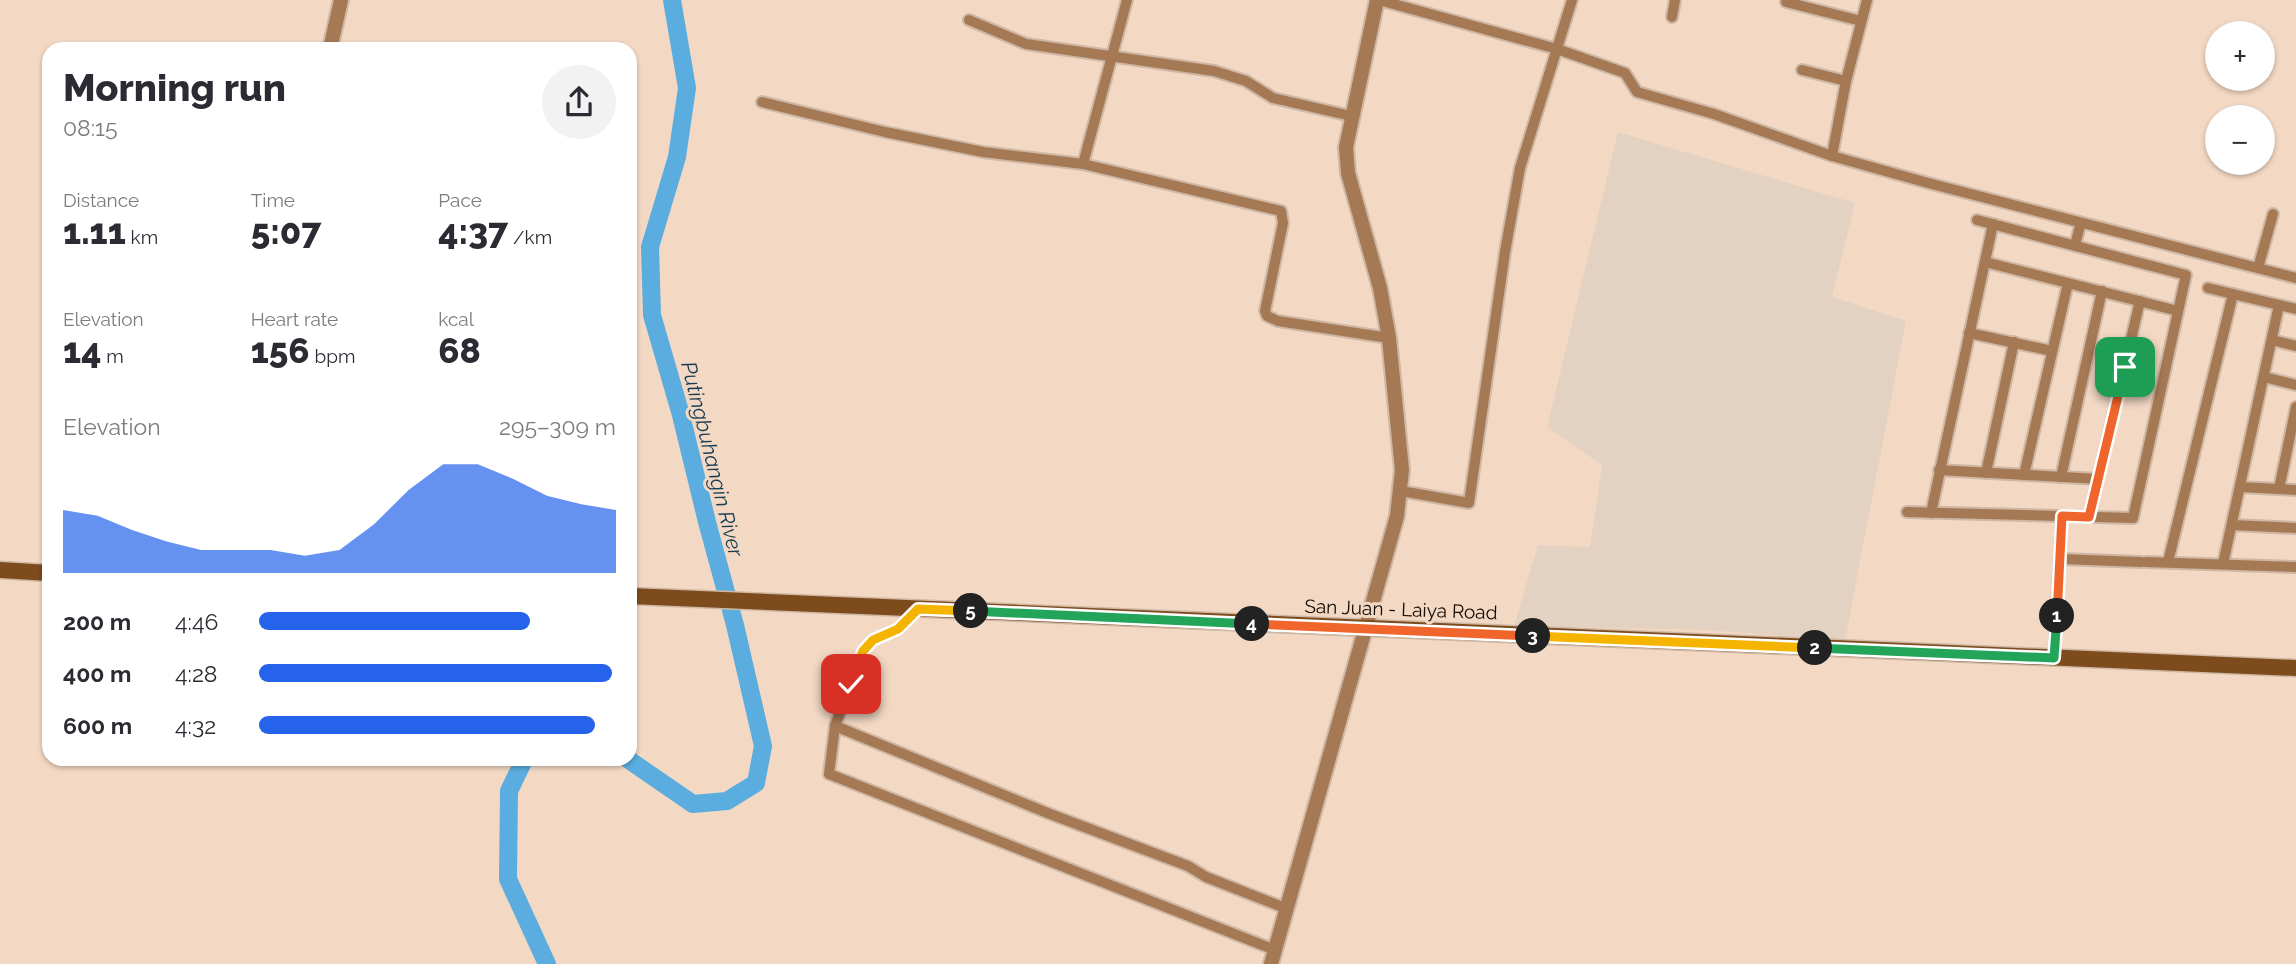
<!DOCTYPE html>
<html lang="en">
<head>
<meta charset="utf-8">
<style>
	:root { --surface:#fff; --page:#f2f2f3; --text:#2b2b33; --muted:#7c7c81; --accent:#2563eb }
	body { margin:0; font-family:Raleway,sans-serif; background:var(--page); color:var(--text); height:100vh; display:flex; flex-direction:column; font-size:26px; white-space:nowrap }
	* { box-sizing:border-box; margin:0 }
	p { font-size:23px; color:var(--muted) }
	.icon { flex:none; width:38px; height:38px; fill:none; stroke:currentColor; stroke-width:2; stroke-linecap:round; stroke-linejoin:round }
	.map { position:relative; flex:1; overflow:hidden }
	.details { position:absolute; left:42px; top:42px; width:595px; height:724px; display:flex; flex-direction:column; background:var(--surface); border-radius:21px; box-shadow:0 2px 5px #0004 }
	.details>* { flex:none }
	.fabs { position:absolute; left:2205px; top:21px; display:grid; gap:14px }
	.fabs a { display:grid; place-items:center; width:70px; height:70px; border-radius:50%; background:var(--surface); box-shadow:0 2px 5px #0004; font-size:35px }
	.pin { position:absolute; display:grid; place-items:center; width:60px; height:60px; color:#fff; margin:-30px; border-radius:14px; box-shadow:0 4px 10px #0006 }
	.km { position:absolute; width:35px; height:35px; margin:-18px; border-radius:50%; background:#222; color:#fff; font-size:19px; line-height:35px; text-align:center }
	.round { display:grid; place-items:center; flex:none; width:74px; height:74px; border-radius:37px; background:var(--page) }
	.headline { display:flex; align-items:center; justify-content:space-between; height:119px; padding:0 21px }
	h1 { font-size:38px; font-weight:800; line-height:52px }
	.figures { display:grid; grid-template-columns:repeat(3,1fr); gap:10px; height:119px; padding:7px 21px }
	.figures div { display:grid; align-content:center }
	.figures b { font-size:35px; font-weight:800 }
	.figures small { font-size:19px; font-weight:400 }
	.figures p { font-size:19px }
	.chart { height:196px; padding:14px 21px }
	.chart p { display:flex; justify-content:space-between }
	.chart svg { width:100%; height:126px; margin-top:7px; fill:var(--accent); opacity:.7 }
	ul { padding:0 21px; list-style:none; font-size:23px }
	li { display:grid; grid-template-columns:112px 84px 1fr; align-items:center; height:52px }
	li i { height:18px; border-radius:9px; background:var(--accent) }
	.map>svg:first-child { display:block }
</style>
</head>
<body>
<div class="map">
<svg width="2296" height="964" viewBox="0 0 2296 964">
	<rect width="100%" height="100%" fill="#f3d9c4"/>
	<path fill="#e3d2c1" d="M 1618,132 L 1855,203 L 1832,297 L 1906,321 L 1845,640 L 1704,630 L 1514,626 L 1538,545 L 1590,547 L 1602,465 L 1547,427 Z"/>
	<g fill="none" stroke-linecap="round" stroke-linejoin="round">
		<g stroke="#5aadde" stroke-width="18">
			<path d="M 524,760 L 509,791 L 508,879 L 547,964"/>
			<path d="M 629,760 L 693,804 L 727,801 L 756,783 L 763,746 L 735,625 L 707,522 L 681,415 L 652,315 L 650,247 L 677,157 L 687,88 L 672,0"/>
		</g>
		<g stroke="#cfb8a5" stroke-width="14">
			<g id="minor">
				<path d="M 1379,0 L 1557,49 L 1625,73 L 1637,92 L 1714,114 L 1832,156 L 1928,183 L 2296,278"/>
				<path d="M 1786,2 L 1861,21"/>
				<path d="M 1672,17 L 1675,0"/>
				<path d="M 969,20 L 1026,44 L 1214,71 L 1246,81 L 1273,98 L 1351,116"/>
				<path d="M 1802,70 L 1846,81"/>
				<path d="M 762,102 L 885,132 L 983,152 L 1083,164 L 1281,211 L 1283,223 L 1265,311 L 1267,316 L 1278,321 L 1389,338"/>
				<path d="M 1832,156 L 1846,81 L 1867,0"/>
				<path d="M 1083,164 L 1127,0"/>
				<path d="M 2075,245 L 2080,226"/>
				<path d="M 1985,262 L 2178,311"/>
				<path d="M 2258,268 L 2273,214"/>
				<path d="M 2208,288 L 2296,309"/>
				<path d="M 1969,333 L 2052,351"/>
				<path d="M 2272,340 L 2296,346"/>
				<path d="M 2264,377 L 2296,385"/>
				<path d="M 1939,470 L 2098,479"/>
				<path d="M 1986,473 L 2014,342"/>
				<path d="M 2024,475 L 2068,283"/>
				<path d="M 2061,477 L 2102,291"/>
				<path d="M 2240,487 L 2296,490"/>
				<path d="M 2279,489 L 2296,407"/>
				<path d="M 1401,491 L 1469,503 L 1505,252 L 1520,168 L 1572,0"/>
				<path d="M 1907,512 L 2133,518 L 2186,275 L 1977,220"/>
				<path d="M 1931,513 L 1993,224"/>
				<path d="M 2089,517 L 2140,301"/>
				<path d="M 2232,525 L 2296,528"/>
				<path d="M 2060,559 L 2141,562"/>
				<path d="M 2146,562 L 2296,567"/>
				<path d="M 2168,562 L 2233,294"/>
				<path d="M 2223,564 L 2279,305"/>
				<path d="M 918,609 L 898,629 L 873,640 L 863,651 L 835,726 L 829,774 L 1275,950"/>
				<path d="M 2054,658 L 2062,516"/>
				<path d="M 835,726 L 1050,814 L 1188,866 L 1206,877 L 1285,908"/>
			</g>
		</g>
		<g stroke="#cfb8a5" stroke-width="18">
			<g id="tertiary">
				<path d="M 330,49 L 341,0"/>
				<path d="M 1271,964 L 1397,516 L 1402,470 L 1389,338 L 1380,288 L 1348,173 L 1346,147 L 1377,0"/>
			</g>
		</g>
		<g stroke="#cfb8a5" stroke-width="19">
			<g id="secondary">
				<path d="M 0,570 L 49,573"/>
				<path d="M 630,596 L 2296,668"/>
			</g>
		</g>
		<use href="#minor" stroke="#a67955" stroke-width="10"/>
		<use href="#tertiary" stroke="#a67955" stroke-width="14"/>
		<use href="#secondary" stroke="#7e4b1c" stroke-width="16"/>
	</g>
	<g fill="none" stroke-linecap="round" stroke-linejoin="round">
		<g stroke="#fff" stroke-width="14">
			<path id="split-1" d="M 2057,616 L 2062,516 L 2089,517 L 2125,367"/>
		</g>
		<g stroke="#fff" stroke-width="14">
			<path id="split-2" d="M 1815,648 L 2054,658 L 2057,616"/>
		</g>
		<g stroke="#fff" stroke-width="14">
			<path id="split-3" d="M 1533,636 L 1815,648"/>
		</g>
		<g stroke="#fff" stroke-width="14">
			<path id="split-4" d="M 1252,624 L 1533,636"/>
		</g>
		<g stroke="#fff" stroke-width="14">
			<path id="split-5" d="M 971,611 L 1252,624"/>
		</g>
		<g stroke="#fff" stroke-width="14">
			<path id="split-6" d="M 851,684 L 863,651 L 873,640 L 898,629 L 918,609 L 971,611"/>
		</g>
		<use href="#split-1" stroke="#f0652b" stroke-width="9"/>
		<use href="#split-2" stroke="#22a559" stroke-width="9"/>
		<use href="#split-3" stroke="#f5b400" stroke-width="9"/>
		<use href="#split-4" stroke="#f0652b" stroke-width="9"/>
		<use href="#split-5" stroke="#22a559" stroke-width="9"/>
		<use href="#split-6" stroke="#f5b400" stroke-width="9"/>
	</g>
	<g text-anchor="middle" stroke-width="6" stroke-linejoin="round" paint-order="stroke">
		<g font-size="19" fill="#140c05" stroke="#f3d9c4">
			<text transform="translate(1401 609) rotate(2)" y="7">San Juan - Laiya Road</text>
		</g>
		<g font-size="21" font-style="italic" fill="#173b50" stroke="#f3d9c4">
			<text transform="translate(712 459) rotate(76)" y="7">Putingbuhangin River</text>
		</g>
	</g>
</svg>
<div class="fabs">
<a>+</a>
<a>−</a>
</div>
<div class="pin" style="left:2125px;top:367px;background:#1e9e55"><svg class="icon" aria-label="arrive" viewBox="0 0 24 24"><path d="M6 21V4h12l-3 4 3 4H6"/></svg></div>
<div class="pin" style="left:851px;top:684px;background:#d93025"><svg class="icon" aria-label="check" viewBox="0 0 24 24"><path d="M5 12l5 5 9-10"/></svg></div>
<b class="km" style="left:2057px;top:616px">1</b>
<b class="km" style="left:1815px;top:648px">2</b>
<b class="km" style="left:1533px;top:636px">3</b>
<b class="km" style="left:1252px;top:624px">4</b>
<b class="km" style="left:971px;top:611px">5</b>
<section class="details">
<div class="headline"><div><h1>Morning run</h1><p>08:15</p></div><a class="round"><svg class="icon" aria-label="share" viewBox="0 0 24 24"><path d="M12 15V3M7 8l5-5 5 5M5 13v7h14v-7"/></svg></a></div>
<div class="figures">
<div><p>Distance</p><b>1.11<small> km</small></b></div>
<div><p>Time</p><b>5:07</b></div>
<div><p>Pace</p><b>4:37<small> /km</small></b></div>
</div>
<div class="figures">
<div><p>Elevation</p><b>14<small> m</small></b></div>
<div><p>Heart rate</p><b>156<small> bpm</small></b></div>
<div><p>kcal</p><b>68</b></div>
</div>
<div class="chart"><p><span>Elevation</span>295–309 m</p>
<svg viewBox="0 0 160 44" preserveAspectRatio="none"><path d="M0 44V22L10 24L20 29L30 33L40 36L50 36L60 36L70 38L80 36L90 27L100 15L110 6L120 6L130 11L140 17L150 20L160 22V44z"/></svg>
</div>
<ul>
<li><b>200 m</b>4:46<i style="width:76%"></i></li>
<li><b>400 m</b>4:28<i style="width:99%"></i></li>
<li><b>600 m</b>4:32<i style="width:94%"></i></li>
</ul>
</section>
</div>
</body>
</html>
